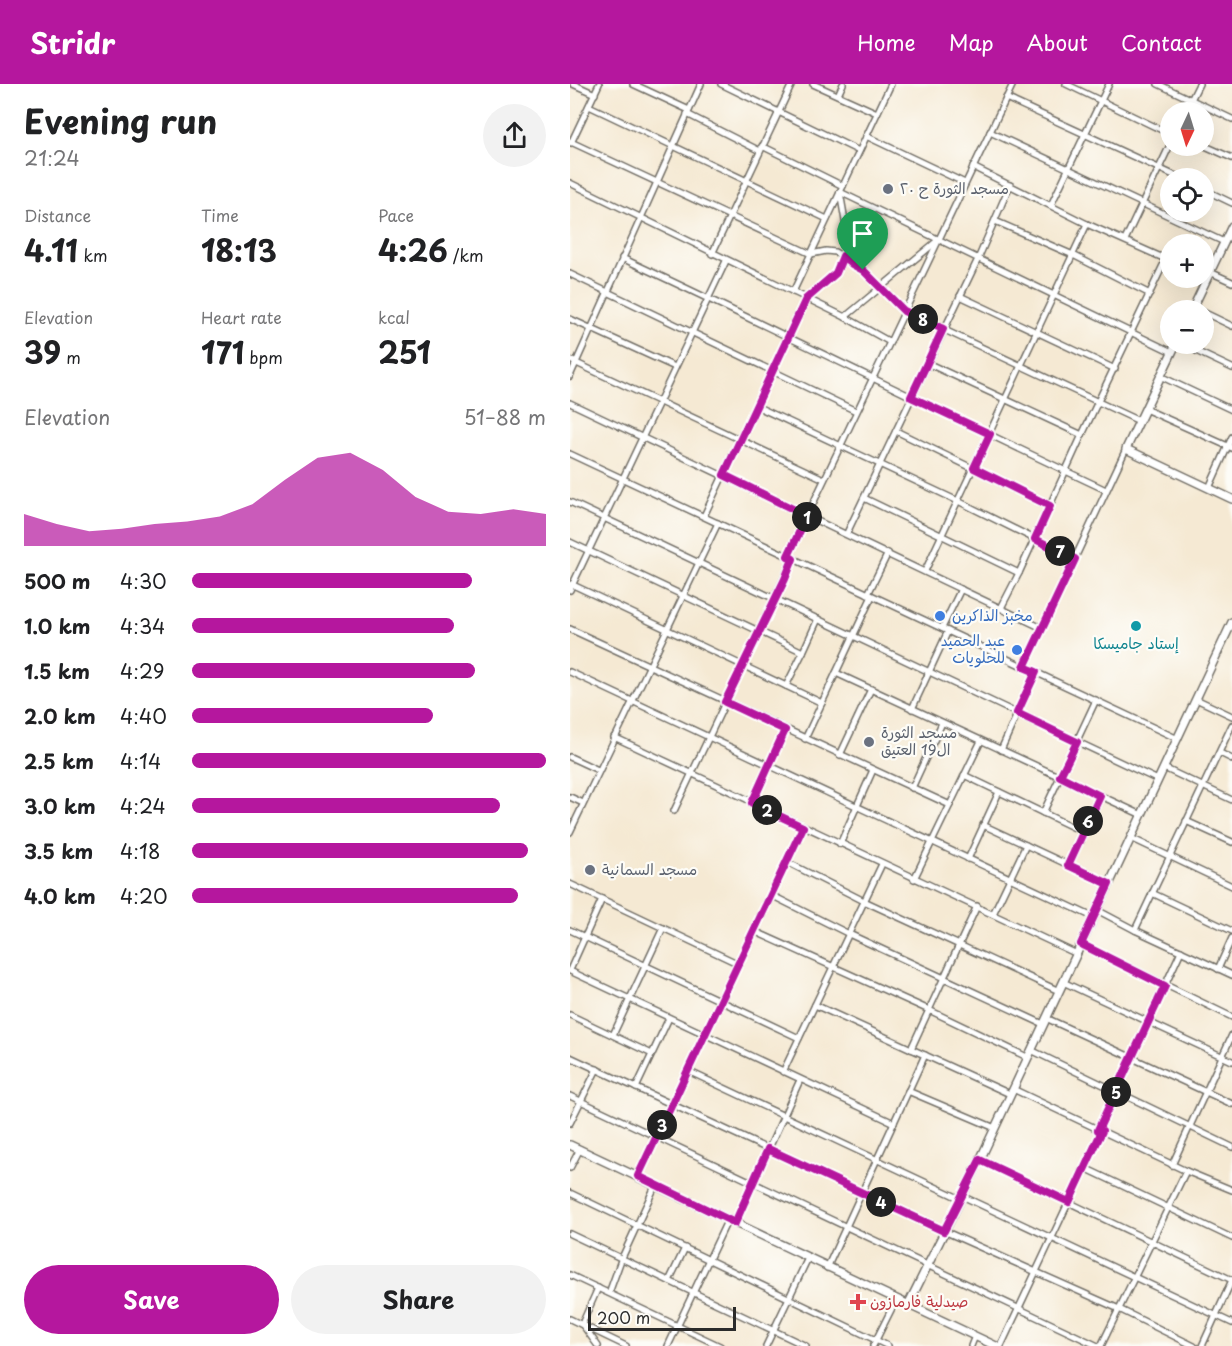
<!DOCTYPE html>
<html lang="en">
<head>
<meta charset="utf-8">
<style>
	:root { --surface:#fff; --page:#f2f2f2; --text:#202124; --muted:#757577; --accent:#b5179e }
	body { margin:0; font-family:"Playpen Sans","Playpen Sans Arabic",sans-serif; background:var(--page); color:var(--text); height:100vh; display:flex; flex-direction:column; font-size:22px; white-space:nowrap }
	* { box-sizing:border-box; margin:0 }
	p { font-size:20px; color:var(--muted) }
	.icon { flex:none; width:33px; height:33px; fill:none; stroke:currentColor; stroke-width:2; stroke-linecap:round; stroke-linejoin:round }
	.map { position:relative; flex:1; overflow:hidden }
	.details { display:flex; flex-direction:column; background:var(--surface); width:570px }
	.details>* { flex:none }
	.needle { width:39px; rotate:184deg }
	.controls { position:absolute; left:590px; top:18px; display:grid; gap:12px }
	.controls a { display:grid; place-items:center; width:54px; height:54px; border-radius:50%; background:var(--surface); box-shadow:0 6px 24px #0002; font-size:30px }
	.scale { position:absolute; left:18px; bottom:15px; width:148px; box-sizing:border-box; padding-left:6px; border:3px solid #2b2b2b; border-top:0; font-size:16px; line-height:21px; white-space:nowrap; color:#2b2b2b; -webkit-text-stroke:4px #fdfcf7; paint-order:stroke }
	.pin { position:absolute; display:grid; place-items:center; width:51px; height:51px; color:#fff; margin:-62px -26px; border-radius:50% 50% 50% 0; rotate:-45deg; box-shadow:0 0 6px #0007 }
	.pin .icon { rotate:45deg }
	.km { position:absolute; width:30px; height:30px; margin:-15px; border-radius:50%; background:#222; color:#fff; font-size:16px; line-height:30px; text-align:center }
	.round { display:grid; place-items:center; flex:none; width:63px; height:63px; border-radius:32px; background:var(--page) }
	.head { display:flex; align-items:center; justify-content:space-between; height:102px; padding:0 24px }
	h1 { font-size:33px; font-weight:700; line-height:45px }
	.figures { display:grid; grid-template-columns:repeat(3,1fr); gap:9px; height:102px; padding:6px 24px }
	.figures div { display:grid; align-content:center }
	.figures b { font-size:30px; font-weight:700 }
	.figures small { font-size:16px; font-weight:400 }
	.figures p { font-size:16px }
	.chart { height:168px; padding:12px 24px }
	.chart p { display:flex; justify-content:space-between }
	.chart svg { width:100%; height:108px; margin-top:6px; fill:var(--accent); opacity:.7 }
	.action { display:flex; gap:12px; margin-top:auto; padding:12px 24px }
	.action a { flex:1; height:69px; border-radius:36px; background:var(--accent); color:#fff; font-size:24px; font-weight:700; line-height:69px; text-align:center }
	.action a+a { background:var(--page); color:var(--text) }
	ul { padding:0 24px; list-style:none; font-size:20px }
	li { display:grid; grid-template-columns:96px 72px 1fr; align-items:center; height:45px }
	li i { height:15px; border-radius:8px; background:var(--accent) }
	header { display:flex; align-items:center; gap:36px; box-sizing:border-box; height:84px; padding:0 30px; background:var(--accent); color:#fff }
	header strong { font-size:28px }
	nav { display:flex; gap:33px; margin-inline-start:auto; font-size:21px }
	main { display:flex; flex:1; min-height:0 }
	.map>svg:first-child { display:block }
</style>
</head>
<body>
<header>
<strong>Stridr</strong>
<nav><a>Home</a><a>Map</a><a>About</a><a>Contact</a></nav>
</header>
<main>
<section class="details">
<div class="head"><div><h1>Evening run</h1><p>21:24</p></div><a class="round"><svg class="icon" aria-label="share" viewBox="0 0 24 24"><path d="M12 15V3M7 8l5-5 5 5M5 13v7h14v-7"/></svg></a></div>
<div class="figures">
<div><p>Distance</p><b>4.11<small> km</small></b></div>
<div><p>Time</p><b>18:13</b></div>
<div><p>Pace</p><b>4:26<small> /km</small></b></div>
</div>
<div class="figures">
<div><p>Elevation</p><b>39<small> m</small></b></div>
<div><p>Heart rate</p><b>171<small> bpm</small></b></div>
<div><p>kcal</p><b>251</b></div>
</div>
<div class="chart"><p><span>Elevation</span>51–88 m</p>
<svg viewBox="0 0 160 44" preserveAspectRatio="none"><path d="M0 44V31L10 35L20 38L30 37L40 35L50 34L60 32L70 27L80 17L90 8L100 6L110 13L120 24L130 30L140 31L150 29L160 31V44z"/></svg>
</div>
<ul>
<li><b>500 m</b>4:30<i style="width:79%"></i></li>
<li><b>1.0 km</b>4:34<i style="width:74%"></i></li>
<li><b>1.5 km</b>4:29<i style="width:80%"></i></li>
<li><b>2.0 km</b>4:40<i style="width:68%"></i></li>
<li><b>2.5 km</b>4:14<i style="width:100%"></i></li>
<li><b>3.0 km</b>4:24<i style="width:87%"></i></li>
<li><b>3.5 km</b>4:18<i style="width:95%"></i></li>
<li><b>4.0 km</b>4:20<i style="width:92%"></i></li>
</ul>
<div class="action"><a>Save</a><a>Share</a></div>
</section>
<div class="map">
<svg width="662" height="1262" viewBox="0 0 662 1262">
	<rect width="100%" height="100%" fill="#fdfcf7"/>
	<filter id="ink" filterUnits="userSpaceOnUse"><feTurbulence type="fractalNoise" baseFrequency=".0167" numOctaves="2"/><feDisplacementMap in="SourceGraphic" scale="12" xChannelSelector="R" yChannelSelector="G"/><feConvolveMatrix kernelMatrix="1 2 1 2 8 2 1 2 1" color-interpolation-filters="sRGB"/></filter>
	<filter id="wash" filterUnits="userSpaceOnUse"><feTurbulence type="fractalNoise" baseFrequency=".008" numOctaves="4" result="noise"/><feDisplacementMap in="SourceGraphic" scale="24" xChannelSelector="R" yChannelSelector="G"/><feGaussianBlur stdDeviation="1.35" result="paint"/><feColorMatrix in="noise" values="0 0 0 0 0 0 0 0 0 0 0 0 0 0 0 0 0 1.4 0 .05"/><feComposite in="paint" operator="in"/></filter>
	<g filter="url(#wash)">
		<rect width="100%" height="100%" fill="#f5e9d3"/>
	</g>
	<g filter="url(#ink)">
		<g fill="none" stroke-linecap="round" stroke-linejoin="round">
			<g stroke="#726e66" stroke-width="8">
				<g id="minor">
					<path d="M 3,0 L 25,10"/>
					<path d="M 63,0 L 119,26"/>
					<path d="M 151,0 L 289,67"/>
					<path d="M 243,0 L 307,29"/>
					<path d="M 496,0 L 600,50"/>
					<path d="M 588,0 L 662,35"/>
					<path d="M 268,11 L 273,0"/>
					<path d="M 436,14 L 610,94"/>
					<path d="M 19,22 L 257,135"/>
					<path d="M 615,28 L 629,0"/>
					<path d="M 117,30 L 190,67"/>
					<path d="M 420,48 L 654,158"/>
					<path d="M 296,52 L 395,99"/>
					<path d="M 1,58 L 241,170 L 256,167 L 265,168 L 293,186"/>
					<path d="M 1,59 L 29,0"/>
					<path d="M 633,61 L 662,74"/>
					<path d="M 192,62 L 273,102"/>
					<path d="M 403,83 L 517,140 L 600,177"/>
					<path d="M 0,99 L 275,233 L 320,258"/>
					<path d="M 633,105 L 662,119"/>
					<path d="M 270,108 L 278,154 L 283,170 L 293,186 L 334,227 L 569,337"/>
					<path d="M 270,108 L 602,268"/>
					<path d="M 481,121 L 539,0"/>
					<path d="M 425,137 L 503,171 L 580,210"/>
					<path d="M 555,156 L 600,61"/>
					<path d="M 142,170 L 222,0"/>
					<path d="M 52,174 C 215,250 374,330 536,406"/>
					<path d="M 640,188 L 662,198"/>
					<path d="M 0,190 L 286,327"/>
					<path d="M 223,208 L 321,0"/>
					<path d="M 390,212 L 545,285"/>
					<path d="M 633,228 L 662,242"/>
					<path d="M 275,233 L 367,157"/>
					<path d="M 0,235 L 105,283"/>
					<path d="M 611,260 L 662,284"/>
					<path d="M 0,276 L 254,395"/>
					<path d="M 357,279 L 512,351"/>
					<path d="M 0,292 L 131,0"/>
					<path d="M 590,292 L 662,326"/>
					<path d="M 0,319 L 472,544"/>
					<path d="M 186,322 L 388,417 L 505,475"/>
					<path d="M 575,325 L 662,364"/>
					<path d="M 326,347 L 480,422"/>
					<path d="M 0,370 L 608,655"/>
					<path d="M 639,404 L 662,353"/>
					<path d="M 294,414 L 449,489"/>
					<path d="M 0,418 L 588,696"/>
					<path d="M 134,432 L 236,215 L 266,189 L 274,173"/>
					<path d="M 277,449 L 408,175 L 440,101"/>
					<path d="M 0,458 L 233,568 L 216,602"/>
					<path d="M 218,472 L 443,0"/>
					<path d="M 355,487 L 517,140"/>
					<path d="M 1,500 L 252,619"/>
					<path d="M 0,506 L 156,177"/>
					<path d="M 298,510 L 318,469"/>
					<path d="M 431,524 L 449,489 L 512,351 L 596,175"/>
					<path d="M 372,544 L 391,505"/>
					<path d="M 0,545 L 380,721"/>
					<path d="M 233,568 L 248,535"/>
					<path d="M 454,583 L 556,365"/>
					<path d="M 0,588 L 523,833"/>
					<path d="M 266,589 L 572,731"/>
					<path d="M 626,615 L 662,632"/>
					<path d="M 342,625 L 378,547"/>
					<path d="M 44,653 L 507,870"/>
					<path d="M 235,655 L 302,512"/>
					<path d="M 431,666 L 466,588"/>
					<path d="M 650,669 L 662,675"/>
					<path d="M 270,671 L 301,605"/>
					<path d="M 0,673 L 28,686"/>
					<path d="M 594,684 L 662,716"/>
					<path d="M 394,691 L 513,748"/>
					<path d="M 342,704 L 372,639"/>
					<path d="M 0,713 L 13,719"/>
					<path d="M 182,719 L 215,646"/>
					<path d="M 104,727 L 223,475"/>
					<path d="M 473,729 L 526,616"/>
					<path d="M 616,737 L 662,758"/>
					<path d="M 413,741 L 539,800"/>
					<path d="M 0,748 L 148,439"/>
					<path d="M 561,754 L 662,802"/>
					<path d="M 270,760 L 303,686"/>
					<path d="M 398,775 L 429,708"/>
					<path d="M 217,778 L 294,817 L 489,907"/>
					<path d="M 499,781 L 530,712"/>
					<path d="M 344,795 L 411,657"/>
					<path d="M 0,800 L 169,880"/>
					<path d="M 582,809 L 662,847"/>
					<path d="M 201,811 L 279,850 L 473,940"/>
					<path d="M 527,826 L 565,846 L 662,891"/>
					<path d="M 423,830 L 456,761"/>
					<path d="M 0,846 L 229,954"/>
					<path d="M 565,846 L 662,641"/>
					<path d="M 184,847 L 359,926 L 457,973"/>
					<path d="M 511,860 L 662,933"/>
					<path d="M 648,885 L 662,854"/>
					<path d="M 0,886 L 32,815"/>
					<path d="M 0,887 L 324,1039"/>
					<path d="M 493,898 L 662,977"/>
					<path d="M 245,921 L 440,1010"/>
					<path d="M 0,931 L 82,970"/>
					<path d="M 476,934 L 662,1020"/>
					<path d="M 43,951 L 93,844"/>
					<path d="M 341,965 L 407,822"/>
					<path d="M 461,966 L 662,1063"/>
					<path d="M 0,973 L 374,1147 L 549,1225 L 624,1262"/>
					<path d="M 118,987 L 391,1115"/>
					<path d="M 213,988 L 312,780"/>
					<path d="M 66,1004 L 99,934"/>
					<path d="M 443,1005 L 616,1087 L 662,1106"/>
					<path d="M 338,1007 L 425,1044"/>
					<path d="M 0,1012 L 528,1262"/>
					<path d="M 0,1039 L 27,985"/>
					<path d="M 528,1046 L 611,867"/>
					<path d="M 410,1076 L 662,1196"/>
					<path d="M 602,1081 L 662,951"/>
					<path d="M 0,1084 L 10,1065"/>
					<path d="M 515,1084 L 662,1154"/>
					<path d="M 68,1092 L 233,743"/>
					<path d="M 0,1109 L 318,1262"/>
					<path d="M 392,1112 L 662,1239"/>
					<path d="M 165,1139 L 230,996"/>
					<path d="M 0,1150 L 236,1262"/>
					<path d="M 257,1184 L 355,971"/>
					<path d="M 0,1191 L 150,1262"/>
					<path d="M 99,1197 L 115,1164"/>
					<path d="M 39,1209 L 51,1176 L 86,1100"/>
					<path d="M 0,1235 L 56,1262"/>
					<path d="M 28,1262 L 12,1240 L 28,1204"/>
					<path d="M 98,1262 L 158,1135"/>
					<path d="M 196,1262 L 238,1174"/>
					<path d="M 303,1262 L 326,1216"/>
					<path d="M 401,1262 L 405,1252"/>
					<path d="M 431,1262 L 532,1047"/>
					<path d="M 531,1262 L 616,1087"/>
					<path d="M 632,1262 L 662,1196"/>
				</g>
			</g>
			<g stroke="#726e66" stroke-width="10">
				<g id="tertiary">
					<path d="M 622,226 L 662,142"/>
					<path d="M 606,260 L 556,365 L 662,415"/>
					<path d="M 0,1061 L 426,1262"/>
					<path d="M 338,1221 L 410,1076 L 662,538"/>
				</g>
			</g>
			<use href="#minor" stroke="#fff" stroke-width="5"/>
			<use href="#tertiary" stroke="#fff" stroke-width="7"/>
		</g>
	</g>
	<g fill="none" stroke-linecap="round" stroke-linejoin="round" filter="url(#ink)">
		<g stroke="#fff" stroke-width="12">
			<path id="route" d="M 273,172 L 282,180 L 293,186 L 334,227 L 373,245 L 341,313 L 420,350 L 404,384 L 480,422 L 465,455 L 505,475 L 454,583 L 466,588 L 447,629 L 507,658 L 490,692 L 530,712 L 498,781 L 539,800 L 511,860 L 595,902 L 528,1046 L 532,1047 L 499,1118 L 410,1076 L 374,1147 L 198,1065 L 165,1139 L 68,1092 L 233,743 L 182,719 L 215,646 L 155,618 L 215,495 L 223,475 L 218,472 L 237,432 L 154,391 L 236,215 L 266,189 Z"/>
		</g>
		<use href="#route" stroke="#b5179e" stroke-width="8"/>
	</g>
	<g fill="#6b7280" stroke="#fdfcf7" stroke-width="2">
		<circle cx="318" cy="105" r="6"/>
		<circle cx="299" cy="658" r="6"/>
		<circle cx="20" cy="786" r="6"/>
	</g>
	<g fill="#3f7fe0" stroke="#fdfcf7" stroke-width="2">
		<circle cx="370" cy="532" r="6"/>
		<circle cx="447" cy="566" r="6"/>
	</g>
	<circle fill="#0f9aa8" stroke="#fdfcf7" stroke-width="2" cx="566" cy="542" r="6"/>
	<path fill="#e0444e" stroke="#fdfcf7" stroke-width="2" d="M285 1209h6v6h6v6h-6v6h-6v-6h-6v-6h6z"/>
	<g text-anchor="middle" stroke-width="4.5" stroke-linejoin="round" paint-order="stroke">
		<g font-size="15" fill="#5b616d" stroke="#fdfcf7" text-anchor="start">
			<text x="330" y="110">مسجد الثورة ح ٢٠</text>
			<text x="311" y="654">مسجد الثورة<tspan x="311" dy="17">ال19 العتيق</tspan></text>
			<text x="32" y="791">مسجد السمانية</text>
		</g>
		<g font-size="15" fill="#366cbe" stroke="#fdfcf7" text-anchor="start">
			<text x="382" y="537">مخبز الذاكرين</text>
			<text x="435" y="562" text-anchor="end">عبد الحميد<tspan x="435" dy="17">للحلويات</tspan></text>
		</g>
		<g font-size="15" fill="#0d838f" stroke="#fdfcf7">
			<text x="566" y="565">إستاد جاميسكا</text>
		</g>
		<g font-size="15" fill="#be3a42" stroke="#fdfcf7" text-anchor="start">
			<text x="300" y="1223">صيدلية فارمازون</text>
		</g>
	</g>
</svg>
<div class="controls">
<a><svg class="needle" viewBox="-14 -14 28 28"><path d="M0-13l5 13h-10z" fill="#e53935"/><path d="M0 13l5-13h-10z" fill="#757577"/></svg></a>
<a><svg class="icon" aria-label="locate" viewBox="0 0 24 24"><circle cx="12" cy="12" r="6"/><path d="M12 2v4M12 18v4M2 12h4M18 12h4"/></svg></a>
<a>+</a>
<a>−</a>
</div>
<div class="scale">200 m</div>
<div class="pin" style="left:293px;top:186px;background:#1e9e55"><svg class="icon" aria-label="arrive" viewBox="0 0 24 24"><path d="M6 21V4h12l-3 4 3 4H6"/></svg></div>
<b class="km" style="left:237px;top:433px">1</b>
<b class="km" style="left:197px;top:726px">2</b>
<b class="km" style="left:92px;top:1041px">3</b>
<b class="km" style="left:311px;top:1118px">4</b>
<b class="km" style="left:546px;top:1008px">5</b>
<b class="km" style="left:518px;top:737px">6</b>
<b class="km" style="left:490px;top:467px">7</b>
<b class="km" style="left:353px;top:235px">8</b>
</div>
</main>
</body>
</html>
